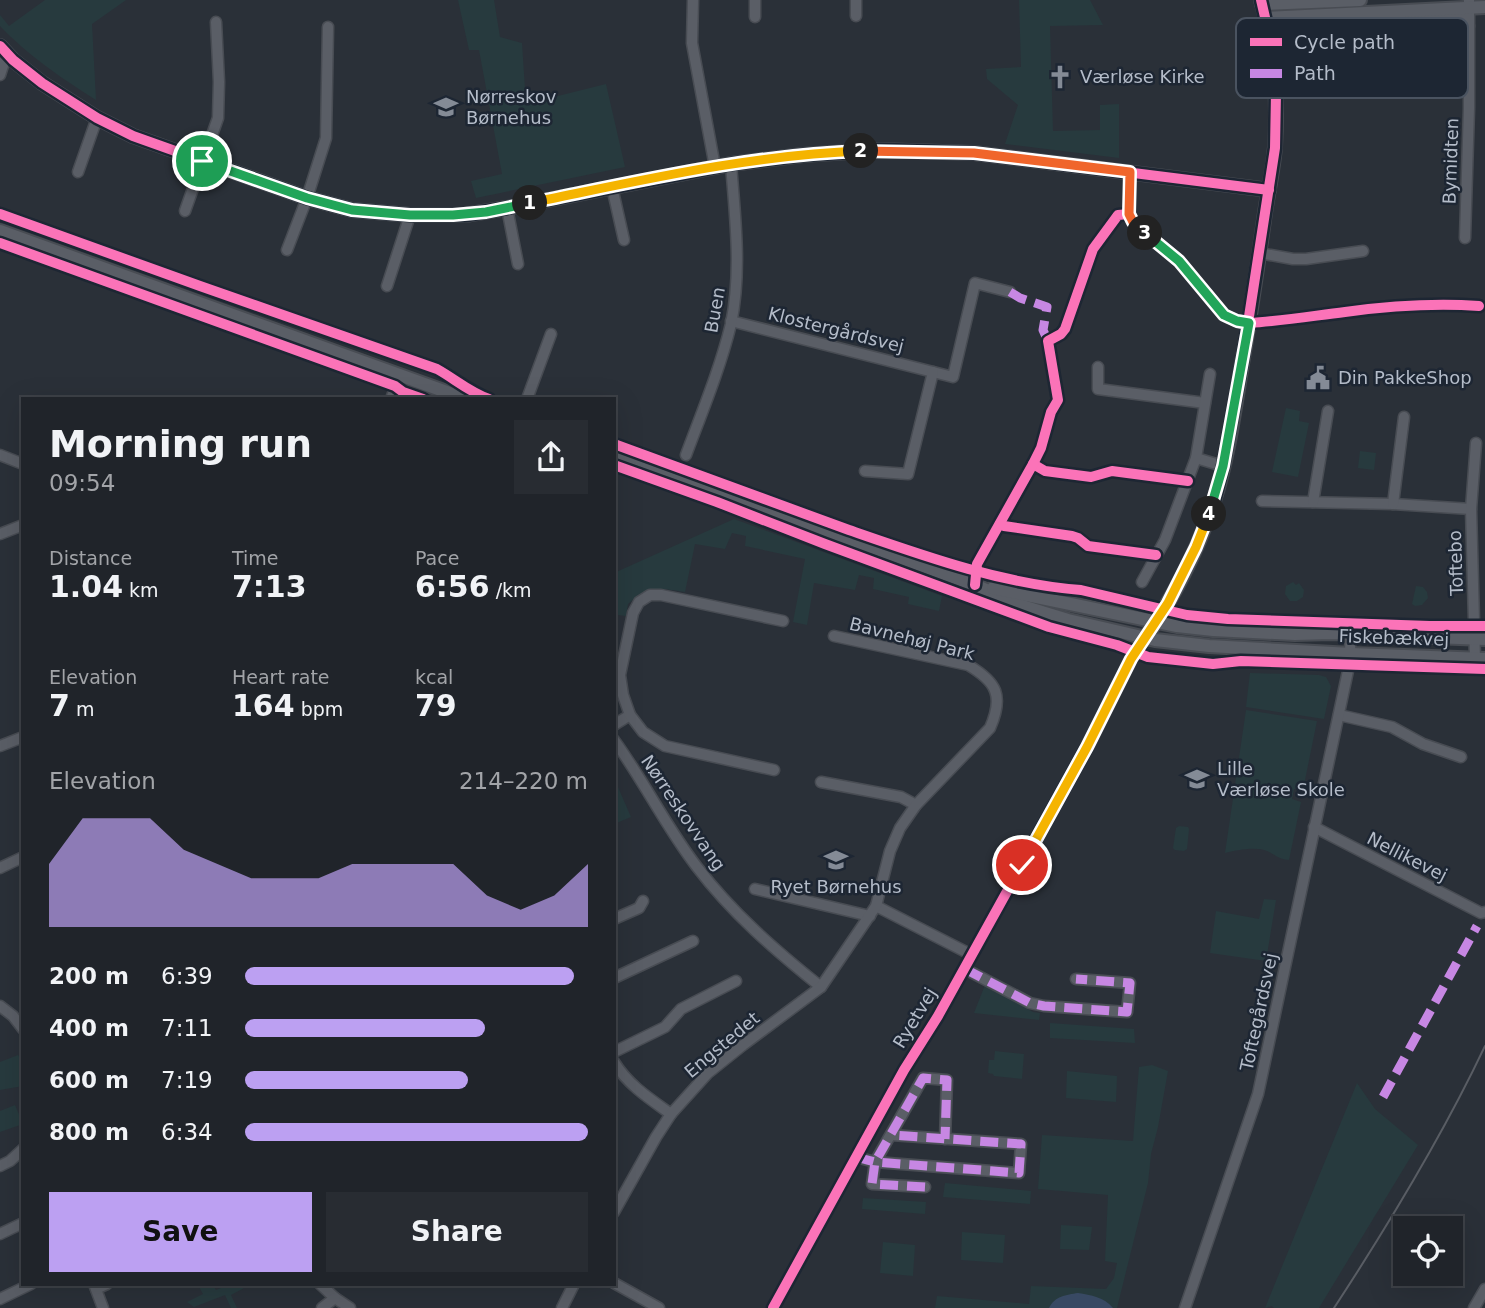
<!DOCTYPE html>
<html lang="en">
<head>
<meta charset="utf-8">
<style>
	:root { --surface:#20242a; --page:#282c32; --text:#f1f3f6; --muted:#a2a4a8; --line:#3d4147; --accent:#bca0f2 }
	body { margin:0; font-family:"DejaVu Sans",sans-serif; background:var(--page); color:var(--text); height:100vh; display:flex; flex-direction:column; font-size:26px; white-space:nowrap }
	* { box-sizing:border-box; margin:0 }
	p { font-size:23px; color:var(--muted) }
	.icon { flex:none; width:38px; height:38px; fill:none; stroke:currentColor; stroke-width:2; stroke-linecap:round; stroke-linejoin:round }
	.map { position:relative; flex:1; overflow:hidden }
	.details { position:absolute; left:21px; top:397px; width:595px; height:889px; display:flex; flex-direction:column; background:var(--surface); border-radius:0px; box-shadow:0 7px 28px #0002,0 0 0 2px var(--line) }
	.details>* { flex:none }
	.tools { position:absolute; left:1393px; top:1216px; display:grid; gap:14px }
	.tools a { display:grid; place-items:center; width:70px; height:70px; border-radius:0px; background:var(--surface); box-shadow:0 7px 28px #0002,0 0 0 2px var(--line); font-size:35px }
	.pin { position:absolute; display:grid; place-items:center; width:60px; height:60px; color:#fff; margin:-30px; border:4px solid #fff; border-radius:50%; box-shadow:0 2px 7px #0007 }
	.km { position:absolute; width:35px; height:35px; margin:-18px; border-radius:50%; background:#222; color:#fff; font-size:19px; line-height:35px; text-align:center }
	.round { display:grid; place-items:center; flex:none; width:74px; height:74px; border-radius:0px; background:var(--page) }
	.summary { display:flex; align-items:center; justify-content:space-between; height:119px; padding:0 28px }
	h1 { font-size:38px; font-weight:800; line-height:52px }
	.figures { display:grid; grid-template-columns:repeat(3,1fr); gap:10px; height:119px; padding:7px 28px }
	.figures div { display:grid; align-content:center }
	.figures b { font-size:30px; font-weight:800 }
	.figures small { font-size:19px; font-weight:400 }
	.figures p { font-size:19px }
	.chart { height:196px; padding:14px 28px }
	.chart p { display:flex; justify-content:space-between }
	.chart svg { width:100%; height:126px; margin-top:7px; fill:var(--accent); opacity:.7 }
	.action { display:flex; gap:14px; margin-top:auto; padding:14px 28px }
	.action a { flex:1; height:80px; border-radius:0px; background:var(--accent); color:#111; font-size:28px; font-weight:800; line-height:80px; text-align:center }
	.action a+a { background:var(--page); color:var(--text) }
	ul { padding:0 28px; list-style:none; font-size:23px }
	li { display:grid; grid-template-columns:112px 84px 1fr; align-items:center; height:52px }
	li i { height:18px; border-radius:9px; background:var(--accent) }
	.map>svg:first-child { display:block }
</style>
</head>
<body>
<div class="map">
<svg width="1485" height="1308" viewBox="0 0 1485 1308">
	<rect width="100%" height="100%" fill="#2a3038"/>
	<g fill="#273a3e">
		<path d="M 45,0 L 126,0 L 92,24 L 96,100 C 60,77 30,57 0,26 L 0,15 L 9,26 Z"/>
		<path d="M 458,0 L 494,0 L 500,37 L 522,43 L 526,104 L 606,84 L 625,167 L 476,198 L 471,181 L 502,174 L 479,50 L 469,50 Z"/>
		<path d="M 1019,0 L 1090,0 L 1103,25 L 1050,26 L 1053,131 L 1100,130 L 1100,105 L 1119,104 L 1119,158 L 1005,144 L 1018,105 L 987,79 L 986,69 L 1021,67 Z"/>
		<path d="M 1286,408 L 1300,411 L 1299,421 L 1309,423 L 1298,477 L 1272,472 Z"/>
		<path d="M 1360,451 L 1376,453 L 1374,470 L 1358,468 Z"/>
		<path d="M 734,519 L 942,596 L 939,611 L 908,604 L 909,597 L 873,589 L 874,578 L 859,575 L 855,590 L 814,583 L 807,625 L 793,622 L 805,559 L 745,546 L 746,536 L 732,533 L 725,549 L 695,544 L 685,592 C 658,588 650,585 628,604 L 626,616 L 618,615 L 614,629 L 614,573 Z"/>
		<path d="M 1293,582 L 1296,585 L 1299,583 L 1304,590 L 1303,597 L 1297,601 L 1290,601 L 1285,594 L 1286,586 Z"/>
		<path d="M 1416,586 L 1423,587 L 1427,592 L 1428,598 L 1422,605 L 1415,606 L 1412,604 Z"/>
		<path d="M 1250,673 L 1319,675 L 1326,677 L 1331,686 L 1324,719 L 1246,707 Z"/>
		<path d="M 1246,710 L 1317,721 L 1303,790 L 1294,789 L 1292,799 L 1301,802 L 1289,860 C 1276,858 1278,856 1267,851 C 1257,846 1236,850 1225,853 Z"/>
		<path d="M 614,778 L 631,817 L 614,824 Z"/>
		<path d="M 1179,826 L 1188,827 L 1189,829 L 1187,849 L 1184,851 L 1175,850 L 1173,848 L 1176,828 Z"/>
		<path d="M 1264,899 L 1276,900 L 1266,961 L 1210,953 L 1216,911 L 1259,919 Z"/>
		<path d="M 985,985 L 1033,1012 L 1040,1013 L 1039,1020 L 974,1013 Z"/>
		<path d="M 1050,1023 L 1134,1029 L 1135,1043 L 1050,1038 Z"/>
		<path d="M 995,1051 L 1024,1054 L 1022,1079 L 994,1076 L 993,1074 L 988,1073 L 989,1060 L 994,1060 Z"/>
		<path d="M 18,1055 L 23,1061 L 23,1086 L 0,1090 L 0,1062 Z"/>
		<path d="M 1152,1065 L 1168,1071 L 1158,1127 L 1151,1154 L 1148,1183 L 1117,1308 L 935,1308 L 937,1296 L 1029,1304 L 1031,1286 L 1106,1289 L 1114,1278 L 1117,1263 L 1105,1261 L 1108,1195 L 1038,1189 L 1042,1135 L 1133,1141 L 1139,1067 Z"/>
		<path d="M 1067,1071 L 1117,1076 L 1116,1102 L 1066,1098 Z"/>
		<path d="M 1357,1083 L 1375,1109 L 1418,1145 L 1319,1308 L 1274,1308 L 1272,1306 L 1265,1308 Z"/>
		<path d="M 15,1105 L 23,1124 L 0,1132 L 0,1111 Z"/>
		<path d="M 945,1183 L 1031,1191 L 1030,1204 L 943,1197 Z"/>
		<path d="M 863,1198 L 926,1202 L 925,1214 L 862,1209 Z"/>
		<path d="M 1061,1225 L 1092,1227 L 1089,1250 L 1060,1249 Z"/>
		<path d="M 962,1232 L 1005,1235 L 1003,1263 L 961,1260 Z"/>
		<path d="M 883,1242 L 915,1245 L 913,1276 L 880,1273 Z"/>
		<path d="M 198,1285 L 213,1285 L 216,1290 L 228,1285 L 242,1285 L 244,1288 L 231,1295 L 237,1308 L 231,1308 L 225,1295 L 194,1307 L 187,1302 L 203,1294 Z"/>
	</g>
	<path fill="#384963" d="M 1078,1293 C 1091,1295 1104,1297 1113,1308 L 1049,1308 C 1055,1296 1066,1295 1078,1293 Z"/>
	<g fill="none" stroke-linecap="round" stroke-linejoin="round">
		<g stroke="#484c53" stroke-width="13">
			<g id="minor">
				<path d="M 693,0 L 692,43 L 715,167"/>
				<path d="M 755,0 L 755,17"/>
				<path d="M 856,0 L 856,16"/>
				<path d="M 1405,12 L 1414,18 L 1456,15 L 1463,17 L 1469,26"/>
				<path d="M 0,75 L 7,53"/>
				<path d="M 78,172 L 97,118"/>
				<path d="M 1130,172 L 1129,214 L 1133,222 L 1179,261 L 1224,315 L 1237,321 L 1249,323"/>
				<path d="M 612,187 L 624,240"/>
				<path d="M 507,208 L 518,264"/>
				<path d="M 185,211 L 218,118 L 219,82 L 216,22"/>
				<path d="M 1465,238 L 1469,108 L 1469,0"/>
				<path d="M 287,250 L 307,198 L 326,138 L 328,27"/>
				<path d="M 1259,253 L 1293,259 L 1306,259 L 1363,251"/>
				<path d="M 387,286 L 410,215"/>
				<path d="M 731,321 L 953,377 L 975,283 L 1010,292"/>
				<path d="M 1098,367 L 1098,389 L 1205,403"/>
				<path d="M 391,399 L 400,375"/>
				<path d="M 527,399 L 551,334"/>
				<path d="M 0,455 L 23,464"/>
				<path d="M 686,455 C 702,412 720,369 731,324 C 742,271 735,217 731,164"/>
				<path d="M 1196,458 L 1223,466"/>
				<path d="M 865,471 L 908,474 L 933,372"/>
				<path d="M 1262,501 L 1393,504 L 1471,509"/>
				<path d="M 1313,502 L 1328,411"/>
				<path d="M 1393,504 L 1404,417"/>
				<path d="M 0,534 L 23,525"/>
				<path d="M 1142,582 L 1165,540 L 1196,458 L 1210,374"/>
				<path d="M 1475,659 L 1471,509 L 1476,443"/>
				<path d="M 1339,715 L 1392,727 L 1423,744 L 1461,757"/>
				<path d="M 614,725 L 630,715"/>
				<path d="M 614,740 C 644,781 666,827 697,867 C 732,913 776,951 821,987"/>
				<path d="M 0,746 L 23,737"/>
				<path d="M 774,770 L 665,746 L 643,732 L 630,715 L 623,695 L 620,675 L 633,613 L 639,602 L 650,595 L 661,595 L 783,621"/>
				<path d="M 821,782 L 901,797 L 916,805"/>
				<path d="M 1314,827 L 1481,913 L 1485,912"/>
				<path d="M 0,868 L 23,857"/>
				<path d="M 755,889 L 870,916"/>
				<path d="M 876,906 L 972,955"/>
				<path d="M 614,919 L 639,908 L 643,901"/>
				<path d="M 965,969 L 1030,1003 L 1044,1006 L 1127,1012 L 1130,983 L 1076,979"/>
				<path d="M 614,978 L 693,941"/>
				<path d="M 0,1006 L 13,1016 L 23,1029"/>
				<path d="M 614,1052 L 665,1027 L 681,1009 L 736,981"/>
				<path d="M 614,1062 C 628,1085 650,1099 671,1114"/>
				<path d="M 856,1157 L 875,1162 L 1019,1173 L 1021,1144 L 891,1135"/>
				<path d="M 0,1166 L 10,1161 L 23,1149"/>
				<path d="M 925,1187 L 872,1184 L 875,1162 L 923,1078 L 947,1080 L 945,1139"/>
				<path d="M 614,1212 L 656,1137 L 671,1114 L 708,1073 L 743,1045 L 821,987 L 876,906 L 890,851 L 900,828 L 916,805 L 990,728 C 1004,696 997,682 968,665 L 834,636"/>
				<path d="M 0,1234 L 23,1223"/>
				<path d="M 614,1283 L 659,1308"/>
				<path d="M 94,1284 L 103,1308"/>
				<path d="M 320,1284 L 335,1298 L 350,1308"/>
				<path d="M 96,1289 L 107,1284"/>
				<path d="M 0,1299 L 31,1284"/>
				<path d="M 322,1308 L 335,1298"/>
				<path d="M 562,1308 L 574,1284"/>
				<path d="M 773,1308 L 904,1070 L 938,1016 L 959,978 L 1087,747 L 1131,659 L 1145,638"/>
				<path d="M 1185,1308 L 1258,1094 L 1349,666 L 1351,634"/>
				<path d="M 1474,1308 L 1485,1289"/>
			</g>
		</g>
		<g stroke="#484c53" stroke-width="16">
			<g id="tertiary">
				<path d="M 1262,4 L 1360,0"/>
				<path d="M 1266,18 L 1485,7"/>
				<path d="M 0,46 L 13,60 L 42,83 L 97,118 L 133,136 L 307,198 L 352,210 L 410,215 L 465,215 L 507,208 L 731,164 L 803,155 L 879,150 L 974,153 L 1269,190"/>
				<path d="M 0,231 L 466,399"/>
				<path d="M 614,454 L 975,585 L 1019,605 L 1068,620 L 1155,640 L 1209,646 L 1351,654 L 1485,659"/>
				<path d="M 993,588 L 1177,626 L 1213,630 L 1295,634 L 1331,633 L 1485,639"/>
				<path d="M 1145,638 C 1174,597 1198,549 1214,501 C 1230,452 1236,397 1245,346 C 1252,304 1258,262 1264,220 C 1267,196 1273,171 1275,147 C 1278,97 1275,48 1261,0"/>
			</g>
		</g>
		<use href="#minor" stroke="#5a5e66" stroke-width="10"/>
		<use href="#tertiary" stroke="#5a5e66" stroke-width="12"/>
		<path stroke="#595d64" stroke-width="2" d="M 1334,1308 C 1389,1224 1442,1137 1485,1046"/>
		<g stroke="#c787e3" stroke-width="9" stroke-dasharray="18 9" stroke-linecap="butt">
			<path d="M 1010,292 L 1020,298 L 1047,307 L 1043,330 L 1048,341"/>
			<path d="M 965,969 L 1030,1003 L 1044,1006 L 1127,1012 L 1130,983 L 1076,979"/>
			<path d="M 1383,1097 L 1477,926"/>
			<path d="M 856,1157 L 875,1162 L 1019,1173 L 1021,1144 L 891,1135"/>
			<path d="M 925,1187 L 872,1184 L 875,1162 L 923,1078 L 947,1080 L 945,1139"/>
		</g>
		<g stroke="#1d2633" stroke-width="15">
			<g id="cycleway">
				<path d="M 0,46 L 13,60 L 42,83 L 97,118 L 133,136 L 307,198 L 352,210 L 410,215 L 465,215 L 507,208 L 731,164 L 803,155 L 879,150 L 974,153 L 1269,190"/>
				<path d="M 0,214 L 200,286 L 437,369 C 455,379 469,392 489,399"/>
				<path d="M 0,243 L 395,386 L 403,392 L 423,399"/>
				<path d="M 1249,323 C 1282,321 1312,316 1345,312 C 1389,306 1434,303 1479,306"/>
				<path d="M 614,444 C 693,473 771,502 849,530 C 924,556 1002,584 1081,590 L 1187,615 L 1228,619 L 1430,626 L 1485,626"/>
				<path d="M 1033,464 L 1045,471 L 1091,477 L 1112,471 L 1188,481"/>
				<path d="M 614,465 L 717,502 L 825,544 L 1049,627 L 1117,645 L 1148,657 L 1213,664 L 1241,661 L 1485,669"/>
				<path d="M 1214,501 L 1223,466 L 1242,362 L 1275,148 L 1276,93 L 1273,52 L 1261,0"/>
				<path d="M 1000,524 L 1004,526 L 1072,536 L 1078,538 L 1088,546 L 1156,555"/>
				<path d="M 975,585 L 977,564 L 1033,464 L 1041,448 L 1051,412 L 1058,400 L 1048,341 L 1061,334 L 1065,329 L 1093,249 L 1118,215 L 1129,214"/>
				<path d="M 773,1308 L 904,1070 L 938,1016 L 1087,747"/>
			</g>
		</g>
		<use href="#cycleway" stroke="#fb73b8" stroke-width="10"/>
	</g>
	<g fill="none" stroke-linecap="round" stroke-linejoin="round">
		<g stroke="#fff" stroke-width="14">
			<path id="split-1" d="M 202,161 L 307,198 L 352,210 L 410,215 L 453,215 L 486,212 L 530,203"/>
		</g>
		<g stroke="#fff" stroke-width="14">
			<path id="split-2" d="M 530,203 C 639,181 749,155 861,151"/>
		</g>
		<g stroke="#fff" stroke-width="14">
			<path id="split-3" d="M 861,151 L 974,153 L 1130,172 L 1129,214 L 1133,222 L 1145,233"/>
		</g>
		<g stroke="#fff" stroke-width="14">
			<path id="split-4" d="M 1145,233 L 1179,261 L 1224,315 L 1237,321 L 1249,323 L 1223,466 L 1209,514"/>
		</g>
		<g stroke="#fff" stroke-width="14">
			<path id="split-5" d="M 1022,865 L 1087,747 L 1131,659 L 1168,603 L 1196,547 L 1209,514"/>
		</g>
		<use href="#split-1" stroke="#22a559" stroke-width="9"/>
		<use href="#split-2" stroke="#f5b400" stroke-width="9"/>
		<use href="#split-3" stroke="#f0652b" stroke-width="9"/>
		<use href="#split-4" stroke="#22a559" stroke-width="9"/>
		<use href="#split-5" stroke="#f5b400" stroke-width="9"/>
	</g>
	<defs>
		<g id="church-bare" transform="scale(1.89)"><path d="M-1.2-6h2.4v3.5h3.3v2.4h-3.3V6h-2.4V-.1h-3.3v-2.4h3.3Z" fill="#848b96" stroke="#1d2633" stroke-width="2.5" paint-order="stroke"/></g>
		<g id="school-bare" transform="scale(1.89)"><path d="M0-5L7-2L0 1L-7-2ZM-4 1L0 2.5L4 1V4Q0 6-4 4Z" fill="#848b96" stroke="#1d2633" stroke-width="2.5" paint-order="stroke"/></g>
		<g id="civic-bare" transform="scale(1.89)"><path d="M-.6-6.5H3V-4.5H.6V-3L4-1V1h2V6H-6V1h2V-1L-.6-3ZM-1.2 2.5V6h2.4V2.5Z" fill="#848b96" stroke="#1d2633" stroke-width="2.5" paint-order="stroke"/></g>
	</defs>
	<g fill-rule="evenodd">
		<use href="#church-bare" x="1060" y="77"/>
		<use href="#school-bare" x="446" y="107"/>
		<use href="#civic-bare" x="1318" y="378"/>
		<use href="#school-bare" x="1197" y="779"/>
		<use href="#school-bare" x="836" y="860"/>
	</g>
	<g text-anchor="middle" stroke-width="5" stroke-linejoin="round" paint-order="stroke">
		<g font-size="18" fill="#b4bcc9" stroke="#1d2633" text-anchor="start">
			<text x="1080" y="83">Værløse Kirke</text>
			<text x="466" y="103">Nørreskov<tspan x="466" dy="21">Børnehus</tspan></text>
			<text x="1338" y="384">Din PakkeShop</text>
			<text x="1217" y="775">Lille<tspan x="1217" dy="21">Værløse Skole</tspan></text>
			<text x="836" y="893" text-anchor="middle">Ryet Børnehus</text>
		</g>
		<g font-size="18" fill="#b4bcc9" stroke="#1d2633">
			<text transform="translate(1451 161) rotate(-88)" y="6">Bymidten</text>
			<text transform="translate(715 310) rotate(-80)" y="6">Buen</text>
			<text transform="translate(836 330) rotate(14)" y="6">Klostergårdsvej</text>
			<text transform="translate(1456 563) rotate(-92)" y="6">Toftebo</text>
			<text transform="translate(1394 638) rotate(2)" y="6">Fiskebækvej</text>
			<text transform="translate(912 639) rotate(14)" y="6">Bavnehøj Park</text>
			<text transform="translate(683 813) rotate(56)" y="6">Nørreskovvang</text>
			<text transform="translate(1407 857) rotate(27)" y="6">Nellikevej</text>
			<text transform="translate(1259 1012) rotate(-78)" y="6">Toftegårdsvej</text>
			<text transform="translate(915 1018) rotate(-59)" y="6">Ryetvej</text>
			<text transform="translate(722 1045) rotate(-40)" y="6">Engstedet</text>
		</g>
	</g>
	<rect x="1236" y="18" width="232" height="80" rx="10" fill="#1d2633" stroke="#4a5360" stroke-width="2"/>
	<rect x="1250" y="38" width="32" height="8" fill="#fb73b8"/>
	<rect x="1250" y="69" width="32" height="9" fill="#c787e3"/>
	<g font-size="19" fill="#b4bcc9">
		<text x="1294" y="49">Cycle path</text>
		<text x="1294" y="80">Path</text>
	</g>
</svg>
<div class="tools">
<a><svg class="icon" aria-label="locate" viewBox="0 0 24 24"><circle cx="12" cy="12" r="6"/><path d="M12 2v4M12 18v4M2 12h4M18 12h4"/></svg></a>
</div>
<div class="pin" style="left:202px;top:161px;background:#1e9e55"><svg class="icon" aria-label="arrive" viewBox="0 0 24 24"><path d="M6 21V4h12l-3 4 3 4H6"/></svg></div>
<div class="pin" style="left:1022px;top:865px;background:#d93025"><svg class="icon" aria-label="check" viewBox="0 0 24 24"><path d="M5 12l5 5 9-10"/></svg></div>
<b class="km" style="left:530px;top:203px">1</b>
<b class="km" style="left:861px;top:151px">2</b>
<b class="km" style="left:1145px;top:233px">3</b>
<b class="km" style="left:1209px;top:514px">4</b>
<section class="details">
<div class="summary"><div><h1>Morning run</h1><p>09:54</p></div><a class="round"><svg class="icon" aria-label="share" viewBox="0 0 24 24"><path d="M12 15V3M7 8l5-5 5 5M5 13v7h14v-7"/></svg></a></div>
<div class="figures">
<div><p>Distance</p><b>1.04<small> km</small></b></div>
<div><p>Time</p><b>7:13</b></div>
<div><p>Pace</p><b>6:56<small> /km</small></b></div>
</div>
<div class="figures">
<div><p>Elevation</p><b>7<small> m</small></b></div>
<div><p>Heart rate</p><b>164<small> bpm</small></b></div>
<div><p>kcal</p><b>79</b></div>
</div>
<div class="chart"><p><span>Elevation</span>214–220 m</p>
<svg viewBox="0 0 160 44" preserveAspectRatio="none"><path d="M0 44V22L10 6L20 6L30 6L40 17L50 22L60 27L70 27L80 27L90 22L100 22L110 22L120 22L130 33L140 38L150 33L160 22V44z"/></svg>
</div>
<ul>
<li><b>200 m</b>6:39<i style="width:96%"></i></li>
<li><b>400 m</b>7:11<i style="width:70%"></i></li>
<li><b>600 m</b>7:19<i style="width:65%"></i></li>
<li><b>800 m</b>6:34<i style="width:100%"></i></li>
</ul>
<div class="action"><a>Save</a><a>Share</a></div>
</section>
</div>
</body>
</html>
